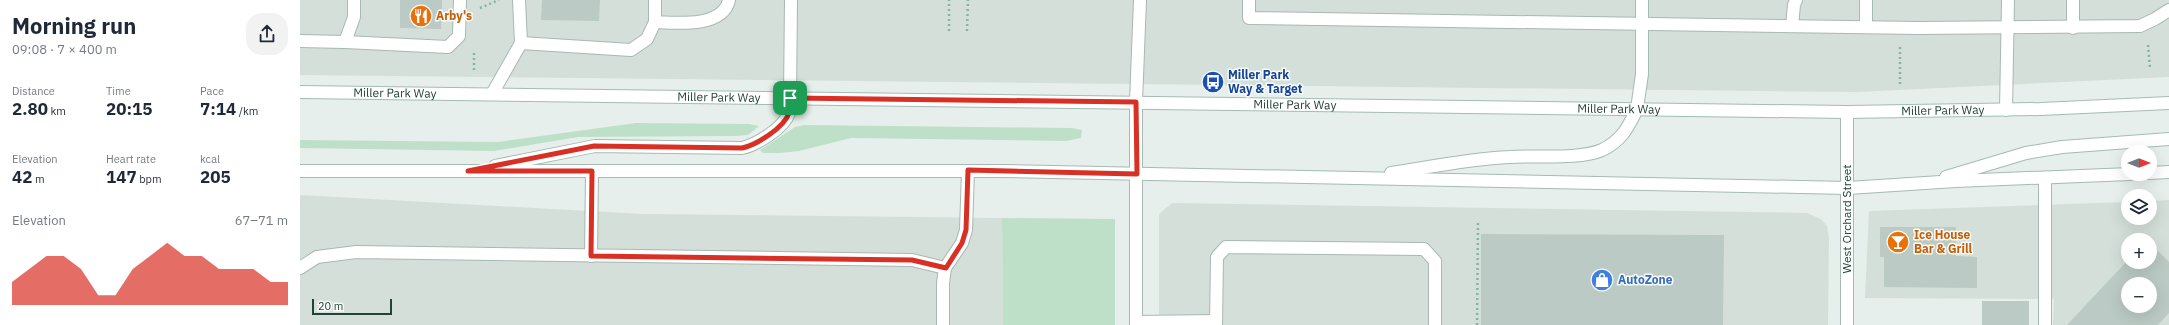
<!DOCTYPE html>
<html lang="en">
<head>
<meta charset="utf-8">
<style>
	:root { --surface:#fff; --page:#f2f2f3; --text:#1f2937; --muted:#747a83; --accent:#d93025 }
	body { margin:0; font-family:"IBM Plex Sans",sans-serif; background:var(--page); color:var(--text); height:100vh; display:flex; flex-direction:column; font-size:15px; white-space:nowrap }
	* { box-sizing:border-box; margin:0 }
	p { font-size:13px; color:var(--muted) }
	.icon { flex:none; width:22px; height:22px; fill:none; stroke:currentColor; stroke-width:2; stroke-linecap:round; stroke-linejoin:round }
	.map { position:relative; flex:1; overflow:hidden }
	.side { display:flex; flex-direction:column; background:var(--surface); width:300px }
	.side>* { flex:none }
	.needle { width:26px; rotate:90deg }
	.fabs { position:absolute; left:1821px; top:145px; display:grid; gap:8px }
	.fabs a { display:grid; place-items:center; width:36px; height:36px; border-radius:50%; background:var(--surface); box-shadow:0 4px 16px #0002; font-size:20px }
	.scale { position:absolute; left:12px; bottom:10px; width:80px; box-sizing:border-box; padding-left:4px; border:2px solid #24423a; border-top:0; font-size:11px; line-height:14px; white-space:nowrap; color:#24423a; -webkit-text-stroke:3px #f7fbf9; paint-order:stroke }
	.pin { position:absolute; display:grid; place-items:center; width:34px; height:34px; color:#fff; margin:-17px; border-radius:8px; box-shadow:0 2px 6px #0006 }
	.round { display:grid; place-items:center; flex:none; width:42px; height:42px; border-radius:16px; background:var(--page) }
	.overview { display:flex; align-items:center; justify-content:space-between; height:68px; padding:0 12px }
	h1 { font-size:22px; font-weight:700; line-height:30px }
	.stats { display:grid; grid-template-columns:repeat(3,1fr); gap:6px; height:68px; padding:4px 12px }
	.stats div { display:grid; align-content:center }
	.stats b { font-size:17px; font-weight:700 }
	.stats small { font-size:11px; font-weight:400 }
	.stats p { font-size:11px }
	.chart { height:112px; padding:8px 12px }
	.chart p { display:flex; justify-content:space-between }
	.chart svg { width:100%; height:72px; margin-top:4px; fill:var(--accent); opacity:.7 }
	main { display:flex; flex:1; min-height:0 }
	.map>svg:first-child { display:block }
</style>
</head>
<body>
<main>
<section class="side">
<div class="overview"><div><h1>Morning run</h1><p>09:08 · 7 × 400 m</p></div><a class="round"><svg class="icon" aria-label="share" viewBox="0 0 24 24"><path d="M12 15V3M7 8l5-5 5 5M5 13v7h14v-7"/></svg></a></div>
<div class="stats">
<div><p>Distance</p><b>2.80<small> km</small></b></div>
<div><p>Time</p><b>20:15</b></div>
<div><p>Pace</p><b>7:14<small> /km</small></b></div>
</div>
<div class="stats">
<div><p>Elevation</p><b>42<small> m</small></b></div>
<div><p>Heart rate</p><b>147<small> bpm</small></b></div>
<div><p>kcal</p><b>205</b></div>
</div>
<div class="chart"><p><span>Elevation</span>67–71 m</p>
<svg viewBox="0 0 160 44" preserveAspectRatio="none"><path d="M0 44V30L10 22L20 14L30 14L40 22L50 38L60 38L70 22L80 14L90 6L100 14L110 14L120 22L130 22L140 22L150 30L160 30V44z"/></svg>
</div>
</section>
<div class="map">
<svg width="1869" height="325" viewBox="0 0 1869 325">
	<rect width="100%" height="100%" fill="#e6efeb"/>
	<g fill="#d4dfda" fill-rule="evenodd">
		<path d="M 0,0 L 1869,0 L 1869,77 L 1557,92 L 0,75 Z"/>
		<path d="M 0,195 L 342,214 L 702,218 L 703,325 L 0,325 Z"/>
		<path d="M 1869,200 L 1869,325 L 1753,325 L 1754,299 L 1565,298 L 1569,211 L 1828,202 L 1828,218 L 1850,218 L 1850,201 ZM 1828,240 L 1850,240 L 1850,262 L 1828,262 ZM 1828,284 L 1850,284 L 1850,306 L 1828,306 Z"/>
		<path d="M 872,203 L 1507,213 L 1521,219 L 1527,226 L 1529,238 L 1528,325 L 859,325 L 859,214 Z"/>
	</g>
	<g fill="#bfe0c8">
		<path d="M 336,123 L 449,124 L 459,126 L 448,135 L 436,136 L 278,137 L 194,151 L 0,148 L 0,140 L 198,142 Z"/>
		<path d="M 504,125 L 772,128 L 782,130 L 781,138 L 766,141 L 551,138 L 499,151 L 480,153 L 463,153 L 460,150 L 495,127 Z"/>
		<path d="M 702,218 L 815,219 L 815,325 L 703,325 Z"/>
	</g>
	<g fill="#bbcac4" fill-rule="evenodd">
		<path d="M 100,0 L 142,0 L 141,29 L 100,28 Z"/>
		<path d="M 242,0 L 300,0 L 299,21 L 241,20 Z"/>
		<path d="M 1580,227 L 1656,227 L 1656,256 L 1677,257 L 1677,288 L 1584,287 L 1584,257 L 1580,257 Z"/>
		<path d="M 1181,234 L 1424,235 L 1423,325 L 1181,325 Z"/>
		<path d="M 1850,243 L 1869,262 L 1869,313 L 1858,325 L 1767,325 L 1828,260 L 1828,262 L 1850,262 ZM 1828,284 L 1850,284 L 1850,306 L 1828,306 Z"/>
		<rect x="1682" y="301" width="47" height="24"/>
	</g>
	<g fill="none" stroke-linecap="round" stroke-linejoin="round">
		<g stroke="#a8b8b2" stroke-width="14">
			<g id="service">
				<path d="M 355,0 L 355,22 C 376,23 423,28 429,0"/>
				<path d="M 949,0 L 949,18 L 1618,28 L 1840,26 L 1855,19 L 1869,10"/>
				<path d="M 1566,0 L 1566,27"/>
				<path d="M 1492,26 L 1494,5 L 1496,0"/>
				<path d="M 1773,28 L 1773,0"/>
				<path d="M 0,41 L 45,42 L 54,17 L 54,0"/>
				<path d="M 45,42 L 148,47 L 159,36 L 160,0"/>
				<path d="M 221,43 L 331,50 L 347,39 L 355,22"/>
				<path d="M 192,94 L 221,43 L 219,0"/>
				<path d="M 1337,109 L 1342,74 L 1342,0"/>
				<path d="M 1706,110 L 1708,0"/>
				<path d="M 291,256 L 292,171"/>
				<path d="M 0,268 L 17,257 L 56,252 L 612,260 L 645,268"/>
				<path d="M 836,322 L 916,321"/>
				<path d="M 643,325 L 643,283 L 645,268 L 662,243 L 666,230 L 668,171"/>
				<path d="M 836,325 L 836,102 L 840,0"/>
				<path d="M 916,325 L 917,257 L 926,247 L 1124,249 L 1135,261 L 1135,325"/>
				<path d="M 1745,325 L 1745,179"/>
			</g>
		</g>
		<g stroke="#a8b8b2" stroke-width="14">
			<g id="minor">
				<path d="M 490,98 L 491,0"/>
				<path d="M 1547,112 L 1547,325"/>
			</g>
		</g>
		<g stroke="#a4bbb3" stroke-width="14">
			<g id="secondary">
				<path id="s1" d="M 0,92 L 1547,112 L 1741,109 L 1869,103"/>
				<path d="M 195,166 L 295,146 L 442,148 C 456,145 484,128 489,113 C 490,109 490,102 490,98"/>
				<path d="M 0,171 L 704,171 L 1548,188 L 1656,181 L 1830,174"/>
				<path d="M 1091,173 C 1130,167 1169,159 1209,157 C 1235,155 1279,160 1302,150 C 1321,141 1328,128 1337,109"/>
				<path d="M 1850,173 L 1869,172"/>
				<path d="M 1646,177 L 1726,153 L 1762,147 L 1869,139"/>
			</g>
		</g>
		<g stroke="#86b3a5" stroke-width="2.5" stroke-dasharray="2 3" stroke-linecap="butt">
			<path d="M 180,8 L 199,0"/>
			<path d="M 649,31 L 649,0"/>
			<path d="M 667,31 L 668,0"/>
			<path d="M 1848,45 L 1850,68"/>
			<path d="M 174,70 L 174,50"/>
			<path d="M 1600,84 L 1600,46"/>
			<path d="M 1177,325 L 1178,220"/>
		</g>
		<use href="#service" stroke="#fff" stroke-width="12"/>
		<use href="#minor" stroke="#fff" stroke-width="12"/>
		<use href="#secondary" stroke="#fff" stroke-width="12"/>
	</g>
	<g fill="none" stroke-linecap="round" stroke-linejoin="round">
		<g stroke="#fff" stroke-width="8">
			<path id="route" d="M 490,98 L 836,102 L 837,174 L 668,170 L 666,230 L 662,243 L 646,268 L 612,260 L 291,256 L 292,171 L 168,171 L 294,146 L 442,148 C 456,145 484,128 489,113 C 490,109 490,102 490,98 Z"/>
		</g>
		<use href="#route" stroke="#d93025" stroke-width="5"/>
	</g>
	<defs>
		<g id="restaurant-disc" transform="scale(1.15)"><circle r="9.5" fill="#e8710a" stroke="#f7fbf9"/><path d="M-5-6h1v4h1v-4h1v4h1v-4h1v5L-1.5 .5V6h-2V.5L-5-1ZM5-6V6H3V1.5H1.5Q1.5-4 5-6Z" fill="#fff"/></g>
		<g id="bus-disc" transform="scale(1.15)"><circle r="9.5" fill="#1a4fb4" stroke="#f7fbf9"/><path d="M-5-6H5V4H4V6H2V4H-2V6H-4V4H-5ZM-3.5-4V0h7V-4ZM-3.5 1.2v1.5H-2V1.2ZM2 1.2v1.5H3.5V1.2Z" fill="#fff"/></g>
		<g id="bar-disc" transform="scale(1.15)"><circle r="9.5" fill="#e8710a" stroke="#f7fbf9"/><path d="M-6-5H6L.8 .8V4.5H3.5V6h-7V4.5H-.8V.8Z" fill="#fff"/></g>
		<g id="shop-disc" transform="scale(1.15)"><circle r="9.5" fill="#3f7fe0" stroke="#f7fbf9"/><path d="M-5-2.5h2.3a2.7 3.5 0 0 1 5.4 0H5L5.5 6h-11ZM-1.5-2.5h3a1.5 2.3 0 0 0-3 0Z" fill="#fff"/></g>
	</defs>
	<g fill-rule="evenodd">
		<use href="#restaurant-disc" x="121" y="16"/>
		<use href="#bus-disc" x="913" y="82"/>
		<use href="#bar-disc" x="1598" y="242"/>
		<use href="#shop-disc" x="1302" y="280"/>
	</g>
	<g text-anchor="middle" stroke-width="3" stroke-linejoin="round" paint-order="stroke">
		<g font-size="12" font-weight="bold" fill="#c56008" stroke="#f7fbf9" text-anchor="start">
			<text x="136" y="20">Arby's</text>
			<text x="1614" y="239">Ice House<tspan x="1614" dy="14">Bar &amp; Grill</tspan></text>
		</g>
		<g font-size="12" font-weight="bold" fill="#164399" stroke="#f7fbf9" text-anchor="start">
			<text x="928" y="79">Miller Park<tspan x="928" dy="14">Way &amp; Target</tspan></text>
		</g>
		<g font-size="12" fill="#24423a" stroke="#f7fbf9">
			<text dy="4" stroke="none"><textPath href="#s1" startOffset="95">Miller Park Way</textPath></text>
			<text dy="4" stroke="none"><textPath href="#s1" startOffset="419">Miller Park Way</textPath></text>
			<text dy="4" stroke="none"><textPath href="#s1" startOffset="995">Miller Park Way</textPath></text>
			<text dy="4" stroke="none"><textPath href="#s1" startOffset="1319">Miller Park Way</textPath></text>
			<text dy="4" stroke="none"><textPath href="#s1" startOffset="1643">Miller Park Way</textPath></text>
			<text transform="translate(1547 219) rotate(-90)" y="4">West Orchard Street</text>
		</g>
		<g font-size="12" font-weight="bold" fill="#366cbe" stroke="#f7fbf9" text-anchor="start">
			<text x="1318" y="284">AutoZone</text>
		</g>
	</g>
</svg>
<div class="fabs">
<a><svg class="needle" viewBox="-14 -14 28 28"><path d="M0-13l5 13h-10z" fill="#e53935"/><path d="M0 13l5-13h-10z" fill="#747a83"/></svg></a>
<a><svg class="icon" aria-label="layers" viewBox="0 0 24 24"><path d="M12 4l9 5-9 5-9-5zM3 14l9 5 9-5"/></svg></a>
<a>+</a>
<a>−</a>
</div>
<div class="scale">20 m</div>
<div class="pin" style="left:490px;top:98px;background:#1e9e55"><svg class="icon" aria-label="arrive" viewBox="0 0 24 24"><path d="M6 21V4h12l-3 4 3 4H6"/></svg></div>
</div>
</main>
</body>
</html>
